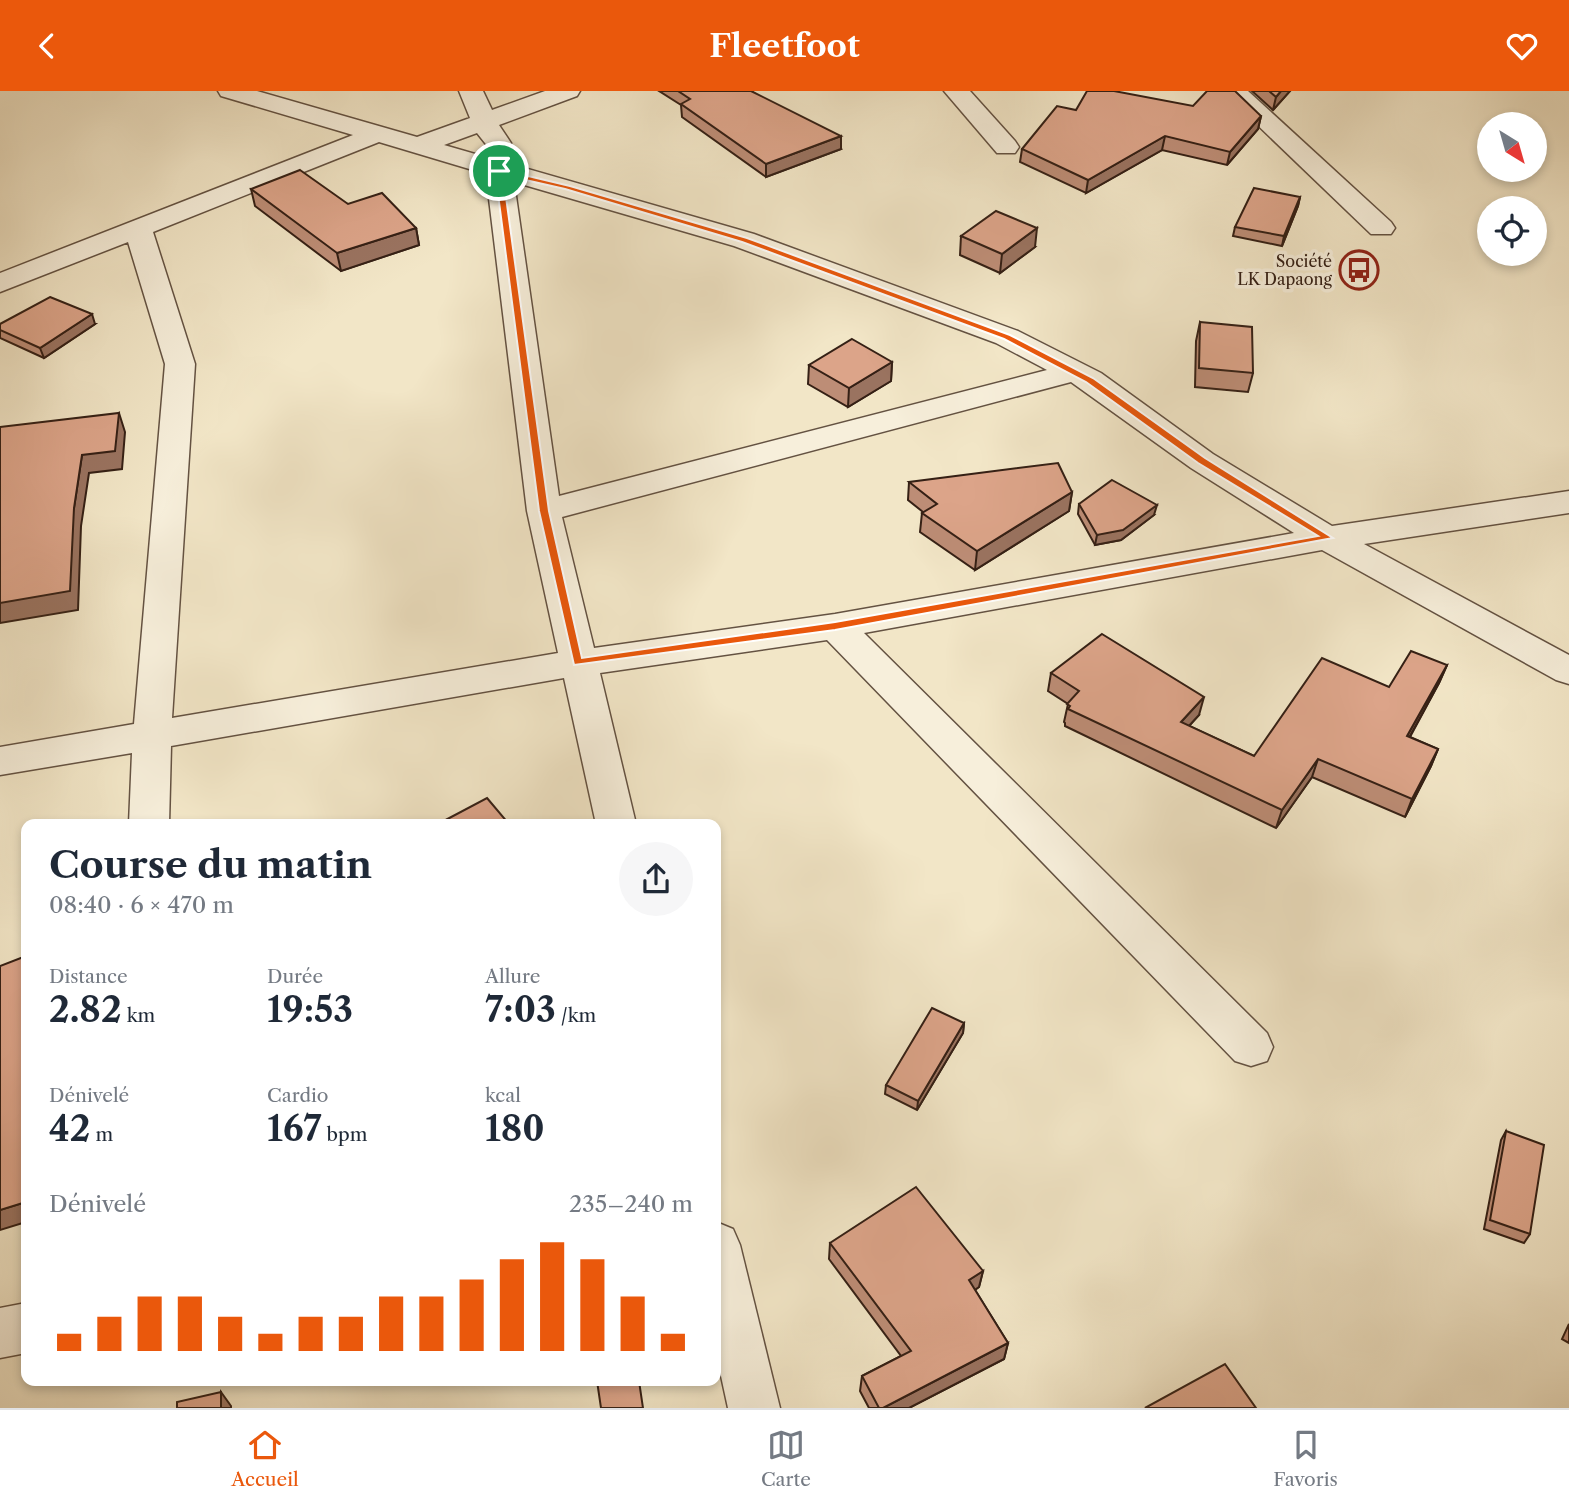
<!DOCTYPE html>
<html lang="fr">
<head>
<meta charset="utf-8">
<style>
	:root { --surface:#fff; --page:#f6f6f7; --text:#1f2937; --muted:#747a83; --line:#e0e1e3; --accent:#ea580c }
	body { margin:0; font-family:"Libre Caslon Text",serif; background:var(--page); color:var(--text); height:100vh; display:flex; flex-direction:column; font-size:26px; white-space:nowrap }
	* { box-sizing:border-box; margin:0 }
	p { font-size:23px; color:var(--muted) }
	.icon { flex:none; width:38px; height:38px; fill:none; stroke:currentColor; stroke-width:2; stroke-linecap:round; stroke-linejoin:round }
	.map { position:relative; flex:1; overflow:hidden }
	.side { position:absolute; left:21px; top:728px; width:700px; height:567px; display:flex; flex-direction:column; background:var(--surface); border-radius:14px; box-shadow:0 4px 10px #0003 }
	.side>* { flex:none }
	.needle { width:46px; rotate:143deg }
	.controls { position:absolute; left:1477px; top:21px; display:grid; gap:14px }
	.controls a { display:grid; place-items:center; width:70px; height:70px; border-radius:50%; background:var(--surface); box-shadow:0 4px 10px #0003; font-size:35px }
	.pin { position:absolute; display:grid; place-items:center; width:60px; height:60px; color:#fff; margin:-30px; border:4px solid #fff; border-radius:50%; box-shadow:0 2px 7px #0007 }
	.round { display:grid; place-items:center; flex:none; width:74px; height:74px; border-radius:37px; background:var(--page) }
	.head { display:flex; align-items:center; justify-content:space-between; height:119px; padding:0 28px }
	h1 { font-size:38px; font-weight:700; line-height:52px }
	.stats { display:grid; grid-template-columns:repeat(3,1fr); gap:10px; height:119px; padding:7px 28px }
	.stats div { display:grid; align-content:center }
	.stats b { font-size:35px; font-weight:700 }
	.stats small { font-size:19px; font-weight:400 }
	.stats p { font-size:19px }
	.chart { height:196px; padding:14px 28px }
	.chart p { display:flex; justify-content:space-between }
	.chart svg { width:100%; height:126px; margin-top:7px; stroke:var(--accent); stroke-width:6 }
	header { display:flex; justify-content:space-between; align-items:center; height:91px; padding:0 28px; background:var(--accent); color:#fff; font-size:32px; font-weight:700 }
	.tabs { display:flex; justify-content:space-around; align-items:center; height:98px; border-top:2px solid var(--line); background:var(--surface); font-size:19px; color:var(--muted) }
	.tabs a { display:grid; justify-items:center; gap:4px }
	.tabs .on { color:var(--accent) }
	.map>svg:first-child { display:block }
</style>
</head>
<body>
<header><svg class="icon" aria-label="back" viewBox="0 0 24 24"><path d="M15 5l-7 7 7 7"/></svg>Fleetfoot<svg class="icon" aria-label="heart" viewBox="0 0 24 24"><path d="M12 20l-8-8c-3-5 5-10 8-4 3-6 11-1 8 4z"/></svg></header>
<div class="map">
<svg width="1569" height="1317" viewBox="0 0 1569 1317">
	<rect width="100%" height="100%" fill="#f2e6c7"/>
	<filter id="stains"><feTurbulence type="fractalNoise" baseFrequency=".00286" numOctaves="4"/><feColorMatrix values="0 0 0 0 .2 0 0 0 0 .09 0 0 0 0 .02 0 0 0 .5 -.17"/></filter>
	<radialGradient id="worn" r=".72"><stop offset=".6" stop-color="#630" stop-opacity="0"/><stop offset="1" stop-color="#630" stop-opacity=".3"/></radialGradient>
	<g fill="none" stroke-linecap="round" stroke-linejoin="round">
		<g stroke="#645242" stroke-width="3">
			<g id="minor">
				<path d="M 218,0 L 257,0 L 417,46 L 470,27 L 459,0 L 483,0 L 492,19 L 545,0 L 580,0 L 577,5 L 499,34 L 511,52 L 507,57 L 489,57 L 477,42 L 444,54 L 754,143 L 1018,240 L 1101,282 L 1213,363 L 1332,435 L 1569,400 L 1569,422 L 1364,453 L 1569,564 L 1569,593 L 1556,589 L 1322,459 L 864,542 L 1267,942 L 1273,956 L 1267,970 L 1251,975 L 1235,970 L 827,549 L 600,582 L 636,733 L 596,733 L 564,587 L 171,655 L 169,733 L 129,733 L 132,662 L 0,684 L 0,656 L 134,633 L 165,273 L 128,151 L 0,201 L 0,182 L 353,44 L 221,5 ZM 379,51 L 486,83 L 527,420 L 558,562 L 172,627 L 195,273 L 153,141 ZM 514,91 L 734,155 L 996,252 L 1047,279 L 559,405 ZM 1071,291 L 1191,377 L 1294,442 L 835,523 L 594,557 L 562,426 Z"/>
				<path d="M 944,0 L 970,0 L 1015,50 L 1019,56 L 1015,62 L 997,62 Z"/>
				<path d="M 1222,0 L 1248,0 L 1391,131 L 1395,137 L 1391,143 L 1371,143 Z"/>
				<path d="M 716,1131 L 733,1138 L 740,1154 L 780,1317 L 728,1317 L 716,1262 Z"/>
				<path d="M 26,1212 L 26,1262 L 0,1267 L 0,1217 Z"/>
			</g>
		</g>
		<use href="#minor" fill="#f7efdb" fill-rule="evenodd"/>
	</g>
	<g fill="#bd8d76" stroke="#352015" stroke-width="2">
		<path d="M 659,0 L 751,0 L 841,58 L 766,86 L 682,26 L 681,14 Z"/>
		<path d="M 1252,0 L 1290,0 L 1273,19 Z"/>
		<path d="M 1193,15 L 1261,25 L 1258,38 L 1227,74 L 1162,59 L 1086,102 L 1020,71 L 1022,58 Z"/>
		<path d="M 251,98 L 348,113 L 416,137 L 419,154 L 341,180 L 255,115 Z"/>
		<path d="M 1300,106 L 1298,115 L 1282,155 L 1233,145 L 1235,136 Z"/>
		<path d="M 961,145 L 1035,156 L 1000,182 L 960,164 Z"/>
		<path d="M 1200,231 L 1253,282 L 1248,301 L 1195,296 L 1196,250 Z"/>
		<path d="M 0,233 L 95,233 L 44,267 L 0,247 Z"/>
		<path d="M 892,271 L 891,290 L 848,316 L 808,293 L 809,274 Z"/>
		<path d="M 909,391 L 1072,401 L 1069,420 L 975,479 L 920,441 L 922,422 L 923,421 L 908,409 Z"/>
		<path d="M 1079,413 L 1154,424 L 1121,449 L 1095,454 L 1078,423 Z"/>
		<path d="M 1447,574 L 1439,592 L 1410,646 L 1438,658 L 1431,675 L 1405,726 L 1312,686 L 1276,737 L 1065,635 L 1065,632 L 1064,631 L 1068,613 L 1048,600 L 1051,582 L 1199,624 L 1189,635 L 1254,665 L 1389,596 Z"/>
		<path d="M 964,932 L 963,942 L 917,1019 L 885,1003 L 886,994 Z"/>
		<path d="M 1506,1040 L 1530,1143 L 1524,1152 L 1484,1138 L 1501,1049 Z"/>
		<path d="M 830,1152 L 983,1180 L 979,1196 L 975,1199 L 1008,1252 L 1004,1268 L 909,1317 L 869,1317 L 860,1300 L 862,1285 L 901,1265 L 829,1168 Z"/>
		<path d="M 1569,1233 L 1569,1252 L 1562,1248 Z"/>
	</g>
	<g fill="#9a7360" stroke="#352015" stroke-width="2">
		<path d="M 1281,0 L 1290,0 L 1273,19 L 1276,6 Z"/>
		<path d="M 1261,25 L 1258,38 L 1227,74 L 1230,61 Z"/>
		<path d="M 841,45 L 841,58 L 766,86 L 766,73 Z"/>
		<path d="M 1165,45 L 1162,59 L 1086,102 L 1088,89 Z"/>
		<path d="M 1300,106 L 1298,115 L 1282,155 L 1284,145 Z"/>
		<path d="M 416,137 L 419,154 L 341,180 L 337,162 Z"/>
		<path d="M 1037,137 L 1035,156 L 1000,182 L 1002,163 Z"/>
		<path d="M 92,223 L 95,233 L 44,267 L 40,257 Z"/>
		<path d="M 892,271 L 891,290 L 848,316 L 849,297 Z"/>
		<path d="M 119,322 L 125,341 L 122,378 L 89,382 L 81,435 L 78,519 L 0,532 L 0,512 L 74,417 L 82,364 Z"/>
		<path d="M 1072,401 L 1069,420 L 975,479 L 977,460 Z"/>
		<path d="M 1157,414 L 1154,424 L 1121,449 L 1095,454 L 1097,444 Z"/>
		<path d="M 1447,574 L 1439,592 L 1400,663 L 1407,645 Z"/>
		<path d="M 1204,606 L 1199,624 L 1176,649 L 1181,631 Z"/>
		<path d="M 1438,658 L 1431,675 L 1405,726 L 1412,708 Z"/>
		<path d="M 1318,668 L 1312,686 L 1276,737 L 1282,719 Z"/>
		<path d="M 964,932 L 963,942 L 917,1019 L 918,1010 Z"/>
		<path d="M 26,1111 L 26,1131 L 0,1139 L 0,1119 Z"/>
		<path d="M 983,1180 L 979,1196 L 966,1205 L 969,1189 Z"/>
		<path d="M 1008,1252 L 1004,1268 L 909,1317 L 883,1317 Z"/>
		<path d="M 221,1301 L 231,1315 L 231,1317 L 221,1317 Z"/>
	</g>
	<g fill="#dca489" stroke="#352015" stroke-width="2">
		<path d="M 678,0 L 751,0 L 841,45 L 766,73 L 681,13 L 690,8 Z"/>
		<path d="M 1087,0 L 1114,0 L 1193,15 L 1207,0 L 1235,0 L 1261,25 L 1230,61 L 1165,45 L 1088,89 L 1022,58 L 1057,15 L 1076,19 Z"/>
		<path d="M 1269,0 L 1281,0 L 1276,6 Z"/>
		<path d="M 300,79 L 348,113 L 382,102 L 416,137 L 337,162 L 251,98 Z"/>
		<path d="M 1254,97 L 1300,106 L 1284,145 L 1235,136 Z"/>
		<path d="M 996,120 L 1037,137 L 1002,163 L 961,145 Z"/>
		<path d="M 50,206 L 92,223 L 40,257 L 0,239 L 0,233 Z"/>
		<path d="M 1200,231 L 1252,236 L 1253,282 L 1199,277 Z"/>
		<path d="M 852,248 L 892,271 L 849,297 L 809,274 Z"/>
		<path d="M 119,322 L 115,360 L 82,364 L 74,417 L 70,500 L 0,512 L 0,336 Z"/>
		<path d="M 1058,372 L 1072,401 L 977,460 L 922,422 L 937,413 L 909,391 Z"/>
		<path d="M 1112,389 L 1157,414 L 1123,439 L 1097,444 L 1079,413 Z"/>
		<path d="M 1102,543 L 1204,606 L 1181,631 L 1254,665 L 1322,567 L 1389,596 L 1411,560 L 1447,574 L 1407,645 L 1438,658 L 1412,708 L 1318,668 L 1282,719 L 1068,618 L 1070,615 L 1067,613 L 1079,600 L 1051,582 Z"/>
		<path d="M 487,707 L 509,733 L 438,733 Z"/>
		<path d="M 26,865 L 26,1111 L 0,1119 L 0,875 Z"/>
		<path d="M 932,917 L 964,932 L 918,1010 L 886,994 Z"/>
		<path d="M 1506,1040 L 1544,1054 L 1530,1143 L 1490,1129 Z"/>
		<path d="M 916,1096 L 983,1180 L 969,1189 L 1008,1252 L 883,1317 L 879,1317 L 862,1285 L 911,1260 L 830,1152 Z"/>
		<path d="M 1225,1273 L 1256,1317 L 1145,1317 Z"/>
		<path d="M 597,1290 L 639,1290 L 643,1317 L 601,1317 Z"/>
		<path d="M 221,1301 L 221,1317 L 177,1317 L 177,1311 Z"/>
	</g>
	<path fill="#ea580c" stroke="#fff" stroke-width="2" fill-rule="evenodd" d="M 499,78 L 570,95 L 747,147 L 1010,244 L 1093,287 L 1205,367 L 1333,447 L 835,539 L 574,574 L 539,420 L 495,80 ZM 503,84 L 565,98 L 742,151 L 1004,248 L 1086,291 L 1198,372 L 1318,445 L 835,531 L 582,567 L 549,420 Z"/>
	<defs>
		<g id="bus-ring" transform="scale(2.0125)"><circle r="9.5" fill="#f7efdb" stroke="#8f2418" stroke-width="1.5"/><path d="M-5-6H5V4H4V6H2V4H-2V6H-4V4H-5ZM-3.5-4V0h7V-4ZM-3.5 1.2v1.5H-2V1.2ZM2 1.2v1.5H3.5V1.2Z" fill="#8f2418"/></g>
	</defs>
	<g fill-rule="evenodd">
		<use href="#bus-ring" x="1359" y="179"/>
	</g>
	<g text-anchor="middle" stroke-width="7" stroke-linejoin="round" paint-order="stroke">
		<g font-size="16" fill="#352015" stroke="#f7efdb" text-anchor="end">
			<text x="1332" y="176">Société<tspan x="1332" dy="18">LK Dapaong</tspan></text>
		</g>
	</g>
	<rect width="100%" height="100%" filter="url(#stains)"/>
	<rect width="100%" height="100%" fill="url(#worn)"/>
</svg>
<div class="controls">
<a><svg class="needle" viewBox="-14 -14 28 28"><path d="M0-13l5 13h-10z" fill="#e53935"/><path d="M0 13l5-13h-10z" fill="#747a83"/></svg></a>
<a><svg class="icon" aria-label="locate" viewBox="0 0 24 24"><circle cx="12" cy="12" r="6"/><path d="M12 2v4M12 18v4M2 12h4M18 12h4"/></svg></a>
</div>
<div class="pin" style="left:499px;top:80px;background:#1e9e55"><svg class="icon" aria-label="arrive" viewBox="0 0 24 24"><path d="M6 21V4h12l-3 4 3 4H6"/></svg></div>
<section class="side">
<div class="head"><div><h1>Course du matin</h1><p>08:40 · 6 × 470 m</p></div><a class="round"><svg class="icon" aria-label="share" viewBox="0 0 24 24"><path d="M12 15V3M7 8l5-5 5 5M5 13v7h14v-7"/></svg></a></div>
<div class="stats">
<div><p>Distance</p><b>2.82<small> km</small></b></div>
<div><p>Durée</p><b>19:53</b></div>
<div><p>Allure</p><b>7:03<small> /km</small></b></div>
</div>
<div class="stats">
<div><p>Dénivelé</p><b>42<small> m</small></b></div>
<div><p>Cardio</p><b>167<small> bpm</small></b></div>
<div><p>kcal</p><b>180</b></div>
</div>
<div class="chart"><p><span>Dénivelé</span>235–240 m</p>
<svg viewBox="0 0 160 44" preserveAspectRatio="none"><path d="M5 44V38M15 44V32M25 44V25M35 44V25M45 44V32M55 44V38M65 44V32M75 44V32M85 44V25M95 44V25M105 44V19M115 44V12M125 44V6M135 44V12M145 44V25M155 44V38"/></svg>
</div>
</section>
</div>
<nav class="tabs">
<a class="on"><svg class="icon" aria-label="home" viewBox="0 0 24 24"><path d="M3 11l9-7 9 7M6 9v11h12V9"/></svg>Accueil</a>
<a><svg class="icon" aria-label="map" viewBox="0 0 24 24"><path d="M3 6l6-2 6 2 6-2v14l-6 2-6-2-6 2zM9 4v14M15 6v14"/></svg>Carte</a>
<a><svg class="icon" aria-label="saved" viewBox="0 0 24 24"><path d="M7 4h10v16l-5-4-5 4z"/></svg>Favoris</a>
</nav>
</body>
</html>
